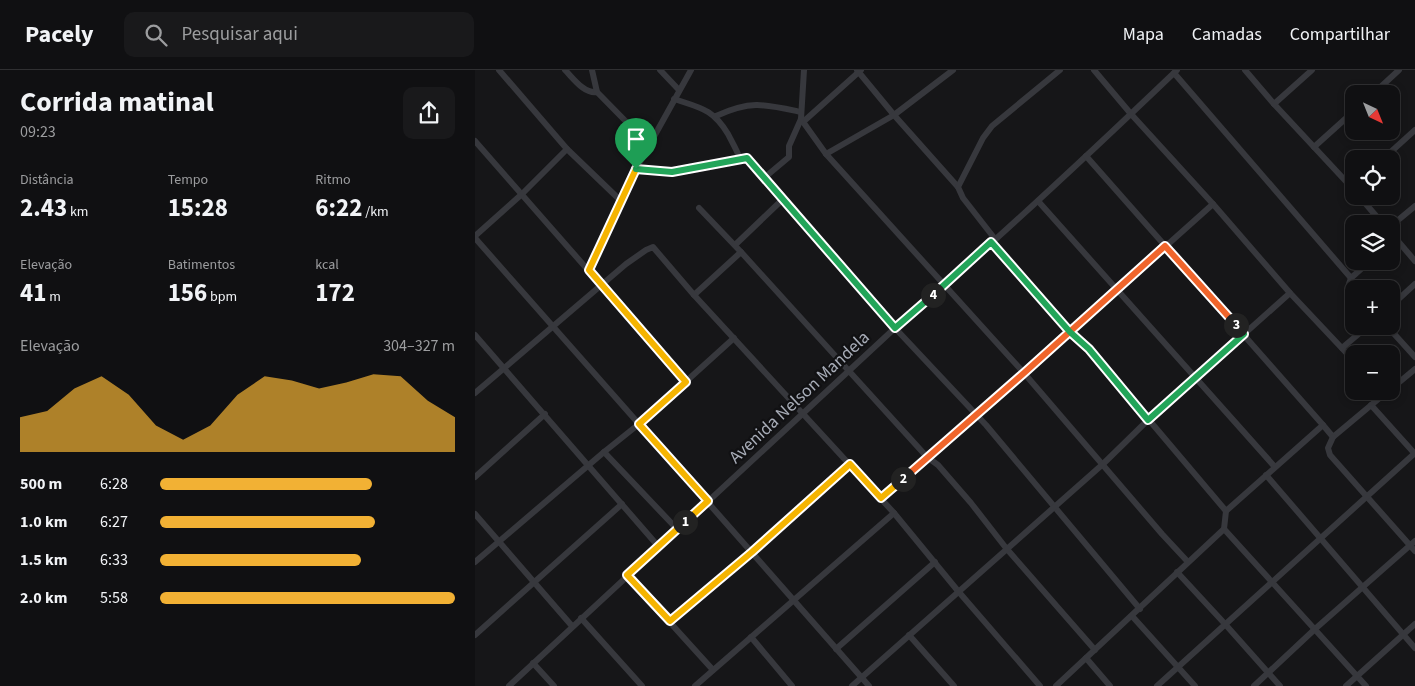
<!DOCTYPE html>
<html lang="pt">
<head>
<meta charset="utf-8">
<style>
	:root { --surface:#101012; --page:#19191b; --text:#f1f3f6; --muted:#9c9d9f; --line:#303032; --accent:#f2b134 }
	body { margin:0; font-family:"Source Sans 3",sans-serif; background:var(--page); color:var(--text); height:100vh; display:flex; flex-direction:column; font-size:19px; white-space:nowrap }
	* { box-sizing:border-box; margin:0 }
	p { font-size:16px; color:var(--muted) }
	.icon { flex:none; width:28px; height:28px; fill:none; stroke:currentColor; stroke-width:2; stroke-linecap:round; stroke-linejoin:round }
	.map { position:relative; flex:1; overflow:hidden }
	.details { display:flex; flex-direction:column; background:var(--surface); width:475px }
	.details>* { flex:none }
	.needle { width:32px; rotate:137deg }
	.buttons { position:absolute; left:870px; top:15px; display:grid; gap:10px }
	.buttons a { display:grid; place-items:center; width:55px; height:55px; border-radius:10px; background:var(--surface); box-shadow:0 2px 8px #0003,0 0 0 1px var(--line); font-size:25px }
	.pin { position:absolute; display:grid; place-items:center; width:42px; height:42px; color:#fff; margin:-51px -21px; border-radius:50% 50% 50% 0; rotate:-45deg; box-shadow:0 0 5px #0007 }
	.pin .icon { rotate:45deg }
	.km { position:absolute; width:25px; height:25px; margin:-12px; border-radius:50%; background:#222; color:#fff; font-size:14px; line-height:25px; text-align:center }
	.round { display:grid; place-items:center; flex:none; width:52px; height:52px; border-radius:10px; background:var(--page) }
	.headline { display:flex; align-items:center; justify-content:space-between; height:85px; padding:0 20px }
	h1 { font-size:28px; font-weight:700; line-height:38px }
	.figures { display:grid; grid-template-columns:repeat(3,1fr); gap:8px; height:85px; padding:5px 20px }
	.figures div { display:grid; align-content:center }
	.figures b { font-size:25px; font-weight:700 }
	.figures small { font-size:14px; font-weight:400 }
	.figures p { font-size:14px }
	.chart { height:140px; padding:10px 20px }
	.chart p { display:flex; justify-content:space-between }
	.chart svg { width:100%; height:90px; margin-top:5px; fill:var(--accent); opacity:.7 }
	ul { padding:0 20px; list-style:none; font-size:16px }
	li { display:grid; grid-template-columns:80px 60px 1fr; align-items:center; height:38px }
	li i { height:12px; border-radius:6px; background:var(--accent) }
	header { display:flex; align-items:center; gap:30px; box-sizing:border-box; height:70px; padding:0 25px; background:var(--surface); border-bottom:1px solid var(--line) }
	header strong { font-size:24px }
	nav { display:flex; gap:28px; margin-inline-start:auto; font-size:18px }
	.search { width:350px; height:45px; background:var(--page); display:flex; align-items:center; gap:12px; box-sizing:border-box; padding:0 18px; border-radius:10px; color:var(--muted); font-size:19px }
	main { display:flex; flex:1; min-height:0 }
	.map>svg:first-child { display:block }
</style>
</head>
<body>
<header>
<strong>Pacely</strong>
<div class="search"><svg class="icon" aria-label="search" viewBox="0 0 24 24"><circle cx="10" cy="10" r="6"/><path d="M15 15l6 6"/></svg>Pesquisar aqui</div>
<nav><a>Mapa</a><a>Camadas</a><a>Compartilhar</a></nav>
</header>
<main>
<section class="details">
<div class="headline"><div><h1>Corrida matinal</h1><p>09:23</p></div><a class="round"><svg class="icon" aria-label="share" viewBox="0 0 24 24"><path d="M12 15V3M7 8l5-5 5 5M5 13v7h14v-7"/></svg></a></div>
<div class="figures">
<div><p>Distância</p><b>2.43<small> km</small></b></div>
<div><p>Tempo</p><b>15:28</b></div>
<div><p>Ritmo</p><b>6:22<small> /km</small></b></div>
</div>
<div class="figures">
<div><p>Elevação</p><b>41<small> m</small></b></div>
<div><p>Batimentos</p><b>156<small> bpm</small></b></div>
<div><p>kcal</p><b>172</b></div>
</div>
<div class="chart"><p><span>Elevação</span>304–327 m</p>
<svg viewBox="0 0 160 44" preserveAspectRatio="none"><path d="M0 44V27L10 24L20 13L30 7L40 16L50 31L60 38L70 31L80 16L90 7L100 9L110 13L120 10L130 6L140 7L150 19L160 27V44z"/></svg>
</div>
<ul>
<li><b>500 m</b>6:28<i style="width:72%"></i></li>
<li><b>1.0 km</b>6:27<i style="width:73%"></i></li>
<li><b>1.5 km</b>6:33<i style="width:68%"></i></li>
<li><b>2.0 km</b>5:58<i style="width:100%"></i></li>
</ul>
</section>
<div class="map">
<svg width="940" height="616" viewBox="0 0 940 616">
	<rect width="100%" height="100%" fill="#161618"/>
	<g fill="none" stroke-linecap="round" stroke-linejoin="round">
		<g stroke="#37383d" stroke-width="6">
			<path d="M 24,0 L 92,79 L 146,131"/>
			<path d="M 90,0 C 98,8 109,24 122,22"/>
			<path d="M 117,0 L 122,22 L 174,75"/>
			<path d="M 185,0 L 204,20"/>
			<path d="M 382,0 L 419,45 L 483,117"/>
			<path d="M 619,0 L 656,44 L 738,134 L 815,223 L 879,291"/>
			<path d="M 770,0 L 799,34 L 879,120"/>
			<path d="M 699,3 L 876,208"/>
			<path d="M 898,24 L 924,0"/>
			<path d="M 199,29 C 226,38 238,39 253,64 C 257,72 262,80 265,89"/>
			<path d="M 799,34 L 837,0"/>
			<path d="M 241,46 C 276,30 289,34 326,42"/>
			<path d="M 326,49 L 351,84 L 549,303 L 687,464 L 713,492"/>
			<path d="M 328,52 L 386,0"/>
			<path d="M 0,71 L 211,312"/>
			<path d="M 839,77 L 879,41"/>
			<path d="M 351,84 L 419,45 L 478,0"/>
			<path d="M 908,89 L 940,60"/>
			<path d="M 161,99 L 197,102 L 269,87 L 275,90 L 307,130 L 420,258 L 511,355 L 665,539"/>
			<path d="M 289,108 L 314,87 L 314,76 L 326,49 L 329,0"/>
			<path d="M 884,126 L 908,154"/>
			<path d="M 563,131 L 800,397"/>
			<path d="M 224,138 L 266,182 L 452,387 L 463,395 L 496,433 L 531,478 L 620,580"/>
			<path d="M 916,156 L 940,136"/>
			<path d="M 916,163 L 940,191"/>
			<path d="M 0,166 L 47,124 L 92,79"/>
			<path d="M 0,168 L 164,354 L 259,268"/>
			<path d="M 520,169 L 488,128 L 483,117 L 508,68 L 517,56 L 585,0"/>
			<path d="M 516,172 L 595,262 L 604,268 L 614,279 L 751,441"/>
			<path d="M 260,175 L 307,130"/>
			<path d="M 114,200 L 161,99 L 216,0"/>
			<path d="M 879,220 L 874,214 L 876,208 L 895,191"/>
			<path d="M 219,225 L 266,182"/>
			<path d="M 916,236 L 940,214"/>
			<path d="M 912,256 L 940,287"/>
			<path d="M 0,265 L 183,476"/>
			<path d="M 867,278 L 893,256"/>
			<path d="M 916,319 L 940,299"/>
			<path d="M 0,323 L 151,194 L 171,180 L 178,177 L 219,225 L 419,443 L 483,521 L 565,616"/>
			<path d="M 896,335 L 940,384"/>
			<path d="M 848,355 L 858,367 L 913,321"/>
			<path d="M 858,367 L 853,378 L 855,385 L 940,481"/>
			<path d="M 129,382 L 202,459"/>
			<path d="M 791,405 L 940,578"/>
			<path d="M 0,407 L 70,344"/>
			<path d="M 406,429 L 549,303 L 738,134"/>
			<path d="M 0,444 L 97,556"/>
			<path d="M 749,459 L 891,616"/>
			<path d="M 0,492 L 129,382 L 164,354 L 394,616"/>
			<path d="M 702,502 L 750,554 L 805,616"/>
			<path d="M 152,505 L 238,600"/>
			<path d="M 657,546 L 720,616"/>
			<path d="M 106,548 L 167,616"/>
			<path d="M 195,551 L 277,482 L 375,394"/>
			<path d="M 0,565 L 147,434"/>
			<path d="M 434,565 L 479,616"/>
			<path d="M 276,567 L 317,616"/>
			<path d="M 361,579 L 460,492"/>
			<path d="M 611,588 L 635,616"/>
			<path d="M 58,593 L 79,616"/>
			<path d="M 34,616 L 420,258 C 517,175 610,88 702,0"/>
			<path d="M 220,616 L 419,443"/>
			<path d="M 377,616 L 628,394 L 673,350 L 815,223"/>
			<path d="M 581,616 L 749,459 L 751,441 L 848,355 L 611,86"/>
			<path d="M 682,616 L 940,383"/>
			<path d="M 779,616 L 840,559 L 940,471"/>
			<path d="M 871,616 L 940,554"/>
		</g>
	</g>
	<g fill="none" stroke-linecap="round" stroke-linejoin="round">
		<g stroke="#fff" stroke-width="10">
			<path id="split-1" d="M 161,99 L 114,200 L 211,312 L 164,354 L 233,431 L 210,452"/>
		</g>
		<g stroke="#fff" stroke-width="10">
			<path id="split-2" d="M 210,452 L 152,505 L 195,551 L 277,482 L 375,394 L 406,428 L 428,409"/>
		</g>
		<g stroke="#fff" stroke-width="10">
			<path id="split-3" d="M 428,409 L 549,303 L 690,176 L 761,255"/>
		</g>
		<g stroke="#fff" stroke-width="10">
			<path id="split-4" d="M 458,225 L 516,172 L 595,262 L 614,279 L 673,350 L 769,264 L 761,255"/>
		</g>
		<g stroke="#fff" stroke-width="10">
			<path id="split-5" d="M 161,99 L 197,102 L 272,88 L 420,258 L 458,225"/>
		</g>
		<use href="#split-1" stroke="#f5b400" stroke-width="6"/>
		<use href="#split-2" stroke="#f5b400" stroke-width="6"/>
		<use href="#split-3" stroke="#f0652b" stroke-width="6"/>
		<use href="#split-4" stroke="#22a559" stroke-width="6"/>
		<use href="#split-5" stroke="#22a559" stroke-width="6"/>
	</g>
	<g text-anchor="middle" stroke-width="4.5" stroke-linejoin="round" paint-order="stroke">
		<g font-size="18" fill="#a8adb8" stroke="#111113">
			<text transform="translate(324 327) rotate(-43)" y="6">Avenida Nelson Mandela</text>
		</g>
	</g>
</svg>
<div class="buttons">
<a><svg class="needle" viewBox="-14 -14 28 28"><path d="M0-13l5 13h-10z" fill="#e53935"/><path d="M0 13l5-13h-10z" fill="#9c9d9f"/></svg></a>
<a><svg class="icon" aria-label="locate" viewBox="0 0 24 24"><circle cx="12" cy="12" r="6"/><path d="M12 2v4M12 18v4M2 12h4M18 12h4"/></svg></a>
<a><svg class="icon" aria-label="layers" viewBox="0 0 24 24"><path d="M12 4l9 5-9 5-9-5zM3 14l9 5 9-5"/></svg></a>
<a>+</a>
<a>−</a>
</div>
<div class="pin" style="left:161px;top:99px;background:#1e9e55"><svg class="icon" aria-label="arrive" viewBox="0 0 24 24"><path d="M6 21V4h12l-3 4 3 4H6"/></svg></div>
<b class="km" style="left:210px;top:452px">1</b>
<b class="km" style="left:428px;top:409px">2</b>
<b class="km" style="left:761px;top:255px">3</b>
<b class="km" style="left:458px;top:225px">4</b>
</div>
</main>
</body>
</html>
